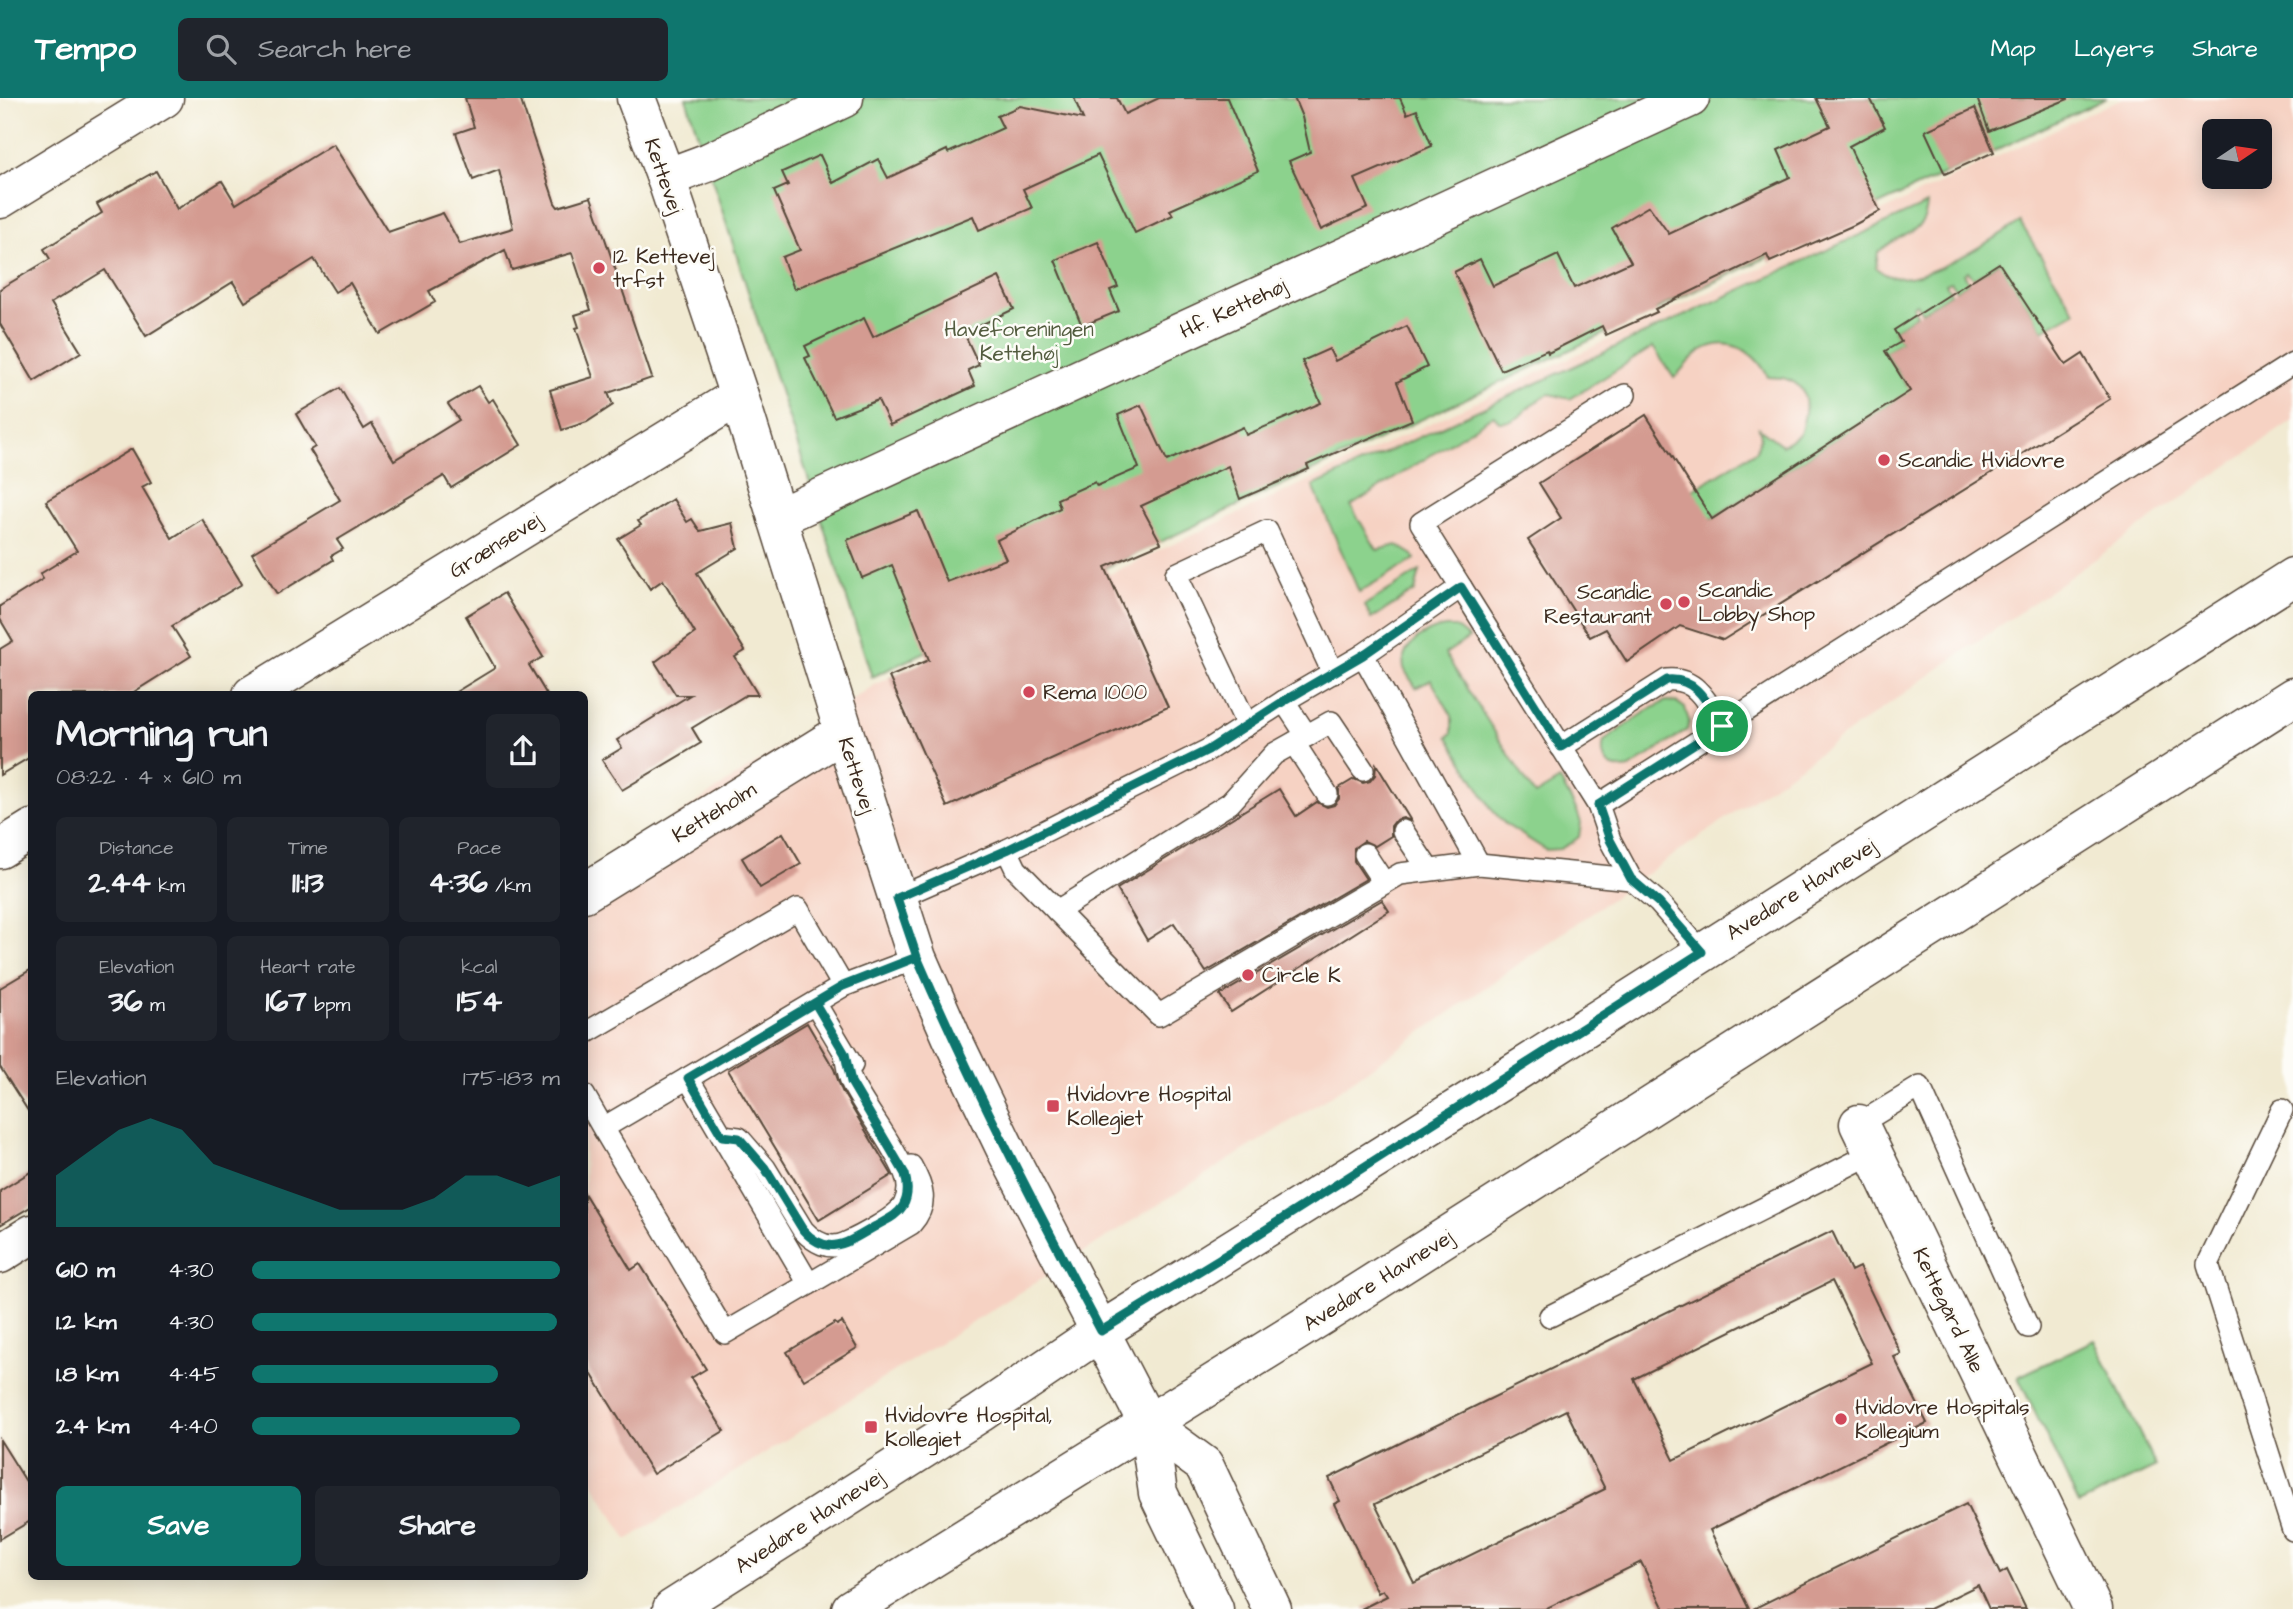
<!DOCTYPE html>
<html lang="en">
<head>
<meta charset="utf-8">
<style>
	:root { --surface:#171b24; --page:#20242c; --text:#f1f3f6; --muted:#9ea1a6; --accent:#0f766e }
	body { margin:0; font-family:"Architects Daughter",sans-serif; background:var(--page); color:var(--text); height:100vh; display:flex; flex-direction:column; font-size:26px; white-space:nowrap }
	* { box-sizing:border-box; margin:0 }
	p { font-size:23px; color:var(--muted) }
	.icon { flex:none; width:38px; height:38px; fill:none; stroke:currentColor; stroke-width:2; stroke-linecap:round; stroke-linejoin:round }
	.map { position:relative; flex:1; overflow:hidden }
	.side { position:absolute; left:28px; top:593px; width:560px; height:889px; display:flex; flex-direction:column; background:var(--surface); border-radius:10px; box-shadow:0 4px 18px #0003 }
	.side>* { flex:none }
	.needle { width:46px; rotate:77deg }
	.fabs { position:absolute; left:2202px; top:21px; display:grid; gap:14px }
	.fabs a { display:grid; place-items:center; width:70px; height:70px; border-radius:10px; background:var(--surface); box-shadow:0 4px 18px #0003; font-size:35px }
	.pin { position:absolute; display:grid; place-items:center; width:60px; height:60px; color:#fff; margin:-30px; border:4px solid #fff; border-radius:50%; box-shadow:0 2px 7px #0007 }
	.round { display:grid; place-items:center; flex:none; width:74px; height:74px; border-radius:10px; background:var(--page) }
	.overview { display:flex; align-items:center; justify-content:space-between; height:119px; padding:0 28px }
	h1 { font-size:38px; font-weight:800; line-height:52px }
	.metrics { display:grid; grid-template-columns:repeat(3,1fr); gap:10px; height:119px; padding:7px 28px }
	.metrics div { display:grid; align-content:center; border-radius:10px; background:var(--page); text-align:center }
	.metrics b { font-size:30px; font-weight:800 }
	.metrics small { font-size:19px; font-weight:400 }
	.metrics p { font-size:19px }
	.chart { height:196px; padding:14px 28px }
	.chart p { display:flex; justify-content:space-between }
	.chart svg { width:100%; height:126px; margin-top:7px; fill:var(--accent); opacity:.7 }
	.primary-button { display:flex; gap:14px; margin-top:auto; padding:14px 28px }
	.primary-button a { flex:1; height:80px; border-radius:10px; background:var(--accent); color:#fff; font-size:28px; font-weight:800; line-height:80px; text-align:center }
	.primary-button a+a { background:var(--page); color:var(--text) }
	ul { padding:0 28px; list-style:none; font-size:23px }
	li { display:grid; grid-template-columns:112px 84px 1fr; align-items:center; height:52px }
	li i { height:18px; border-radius:9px; background:var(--accent) }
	header { display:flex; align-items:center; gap:42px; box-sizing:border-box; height:98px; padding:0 35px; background:var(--accent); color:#fff }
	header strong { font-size:33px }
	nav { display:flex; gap:38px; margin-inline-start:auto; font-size:24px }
	.search { width:490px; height:63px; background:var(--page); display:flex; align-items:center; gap:18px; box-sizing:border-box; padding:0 24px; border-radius:10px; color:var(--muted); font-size:26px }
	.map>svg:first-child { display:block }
</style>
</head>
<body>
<header>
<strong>Tempo</strong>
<div class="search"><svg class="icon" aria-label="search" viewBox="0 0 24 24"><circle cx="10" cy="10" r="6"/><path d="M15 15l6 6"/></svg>Search here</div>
<nav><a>Map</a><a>Layers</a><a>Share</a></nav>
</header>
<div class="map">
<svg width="2293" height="1511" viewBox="0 0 2293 1511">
	<rect width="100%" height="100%" fill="#fdfcf7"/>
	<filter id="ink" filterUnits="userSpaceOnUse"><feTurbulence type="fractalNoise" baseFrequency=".0143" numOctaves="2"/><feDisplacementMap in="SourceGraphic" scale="14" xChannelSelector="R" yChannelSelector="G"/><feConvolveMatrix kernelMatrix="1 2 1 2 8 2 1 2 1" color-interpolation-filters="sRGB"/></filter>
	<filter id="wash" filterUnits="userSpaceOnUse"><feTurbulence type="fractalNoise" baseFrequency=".00686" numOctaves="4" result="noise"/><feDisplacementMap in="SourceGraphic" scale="28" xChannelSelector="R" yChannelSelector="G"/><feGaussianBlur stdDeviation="1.57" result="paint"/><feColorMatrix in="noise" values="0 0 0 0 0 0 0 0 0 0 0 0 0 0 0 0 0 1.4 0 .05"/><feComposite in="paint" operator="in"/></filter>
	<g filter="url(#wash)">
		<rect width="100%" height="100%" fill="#f1ead2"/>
		<path fill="#f6d2c3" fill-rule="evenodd" d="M 2122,0 L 2293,0 L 2293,322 L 1335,995 L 627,1442 L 585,1371 L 584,779 L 876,586 ZM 2214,33 L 2259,33 L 2259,79 L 2214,79 Z"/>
		<g fill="#8cd28d" stroke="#647e56" stroke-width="2">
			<path d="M 686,0 L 2107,0 L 872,579 Z"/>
			<path d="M 1927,106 C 1925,130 1916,130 1897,141 C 1890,145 1884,150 1878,154 L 1876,170 C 1880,173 1885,177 1890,178 C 1921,189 1993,141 2020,124 L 2075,214 L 2043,232 L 1998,165 L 1974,181 L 1968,173 L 1964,176 L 1969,184 L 1956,192 L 1951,184 L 1946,186 L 1951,195 L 1922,214 L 1916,205 L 1912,208 L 1916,217 L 1894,232 L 1901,244 L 1885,253 L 1906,287 L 1949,320 L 1900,300 L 1674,445 L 1686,392 L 1696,390 L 1756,353 L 1761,338 L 1759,330 L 1782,347 L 1800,336 C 1806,316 1813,289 1786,281 C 1781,279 1774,280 1768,279 C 1756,254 1728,236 1701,253 C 1690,260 1683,271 1674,280 L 1653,249 L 1570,301 L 1550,296 L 1547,297 L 1531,307 L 1519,319 L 1511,323 L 1499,324 L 1494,317 L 1351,408 L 1377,452 L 1397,447 L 1413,457 L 1415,461 L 1359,494 L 1313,388 Z"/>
			<path d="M 1420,473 L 1415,493 L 1371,521 L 1365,507 Z"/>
			<path d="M 1445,529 L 1455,529 L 1469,540 L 1445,556 L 1535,697 L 1560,682 L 1577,713 L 1581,725 L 1579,739 L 1571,745 L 1560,751 L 1546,752 L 1505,726 L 1492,712 L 1448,639 L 1452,635 L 1452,618 L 1431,582 L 1416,590 C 1413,584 1406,576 1404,570 C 1399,547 1427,532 1445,529 Z"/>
			<path d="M 1666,603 L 1676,604 L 1685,610 L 1689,623 L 1687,632 L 1630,670 C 1610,674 1599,663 1604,643 L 1647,613 Z"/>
			<path d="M 2094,1242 L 2156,1369 L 2079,1406 L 2018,1279 Z"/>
		</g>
		<g id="blocks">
			<g fill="#d49b91" fill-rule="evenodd">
				<path d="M 465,0 L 520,0 L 555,105 L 558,109 L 591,99 L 652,280 L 608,295 L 613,307 L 587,324 L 562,332 L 550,292 L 593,279 L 576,230 L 579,229 L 575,217 L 591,212 L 572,155 L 512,172 L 505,152 L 429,193 L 435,204 L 380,236 L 350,185 L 335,194 L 314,161 L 245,204 L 233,184 L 146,238 L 105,172 L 51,205 L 81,254 L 34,283 L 0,226 L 0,191 L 50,161 L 44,151 L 102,115 L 97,106 L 156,73 L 177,111 L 222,83 L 236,106 L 333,46 L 388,134 L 443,115 L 460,146 L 513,130 L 499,72 L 473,82 L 456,35 L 474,29 Z"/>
				<path d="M 1074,0 L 1117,0 L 1125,16 L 1159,0 L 1227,0 L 1258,73 L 1170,112 L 1173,117 L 1135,135 L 1098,57 L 1023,91 L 1032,110 L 979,132 L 973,118 L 794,191 L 782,159 L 800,152 L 774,93 L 788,87 L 782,74 L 820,57 L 833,85 L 878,61 L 888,80 L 947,52 L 948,55 L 1003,30 L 997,18 L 1020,8 L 1083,21 Z"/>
				<path d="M 1294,0 L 1400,0 L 1407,16 L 1417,12 L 1432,48 L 1355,81 L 1368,110 L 1321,132 L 1289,63 L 1310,54 L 1302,19 Z"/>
				<path d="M 1816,0 L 1870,0 L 1885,29 L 1849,48 L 1880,113 L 1854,127 L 1770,164 L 1767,157 L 1655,211 L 1657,214 L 1606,237 L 1602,228 L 1548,255 L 1547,252 L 1501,272 L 1454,174 L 1480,161 L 1493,188 L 1558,157 L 1574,190 L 1631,164 L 1612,130 L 1649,108 L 1669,136 L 1790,79 L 1778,52 L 1830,28 Z"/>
				<path d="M 1977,0 L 2068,0 L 2068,1 L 1989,33 Z"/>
				<path d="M 1975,10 L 1994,54 L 1945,76 L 1925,33 Z"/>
				<path d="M 1098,144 L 1118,189 L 1110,192 L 1119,213 L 1082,228 L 1055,162 Z"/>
				<path d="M 1999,165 L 2066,267 L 2083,256 L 2110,301 L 1723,542 L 1680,528 L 1627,564 L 1606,531 L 1590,539 L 1528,442 L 1561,420 L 1539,385 L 1646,317 L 1712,421 L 1910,293 L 1885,253 L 1901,244 L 1894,232 Z"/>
				<path d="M 999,179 L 1014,211 L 964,235 L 979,267 L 968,272 L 975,288 L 890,327 L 878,302 L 834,319 L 805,260 L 810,258 L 805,248 L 864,220 L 873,239 Z"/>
				<path d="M 1407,228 L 1427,269 L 1397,284 L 1412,322 L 1307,367 L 1309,371 L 1240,401 L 1228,368 L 1141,408 L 1161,445 L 1105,469 L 1168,609 L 947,709 L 889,579 L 929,562 L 892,467 L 862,480 L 847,442 L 918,413 L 947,484 L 1006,461 L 997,442 L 1060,410 L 1057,401 L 1095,384 L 1097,388 L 1139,370 L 1118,317 L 1141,307 L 1167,363 L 1243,329 L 1246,337 L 1321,305 L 1302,263 L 1329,251 L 1335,263 Z"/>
				<path d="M 478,288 L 488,304 L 493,301 L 521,347 L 451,390 L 444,378 L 337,442 L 343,451 L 331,458 L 333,462 L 277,496 L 252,455 L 340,402 L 310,352 L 315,349 L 296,316 L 340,290 L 364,331 L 372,326 L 394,362 L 459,322 L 448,306 Z"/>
				<path d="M 132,351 L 151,384 L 142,389 L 172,440 L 202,421 L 242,486 L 172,528 L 191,558 L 129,597 L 32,597 L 32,658 L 0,677 L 0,551 L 13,543 L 0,521 L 0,508 L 43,481 L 40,476 L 77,453 L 46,403 Z"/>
				<path d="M 673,401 L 687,424 L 692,421 L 700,433 L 732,425 L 738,450 L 697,475 L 745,553 L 735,559 L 758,597 L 746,597 L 692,630 L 701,645 L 622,692 L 602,662 L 622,650 L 617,642 L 690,597 L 676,597 L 655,564 L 695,535 L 663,482 L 650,491 L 618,441 L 641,427 L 638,423 Z"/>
				<path d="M 504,495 L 543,559 L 529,567 L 547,597 L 451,597 L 495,570 L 466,518 Z"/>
				<path d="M 1376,666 L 1411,723 L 1403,720 L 1396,722 L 1391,728 L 1391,738 L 1375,748 L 1364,743 L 1354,750 L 1354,763 L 1366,781 L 1206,874 L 1174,825 L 1147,842 L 1117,791 L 1279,691 L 1296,718 L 1317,704 L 1327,709 L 1334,707 L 1339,701 L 1339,690 L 1354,681 L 1363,685 L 1370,683 L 1375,677 Z"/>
				<path d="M 783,735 L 801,766 L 760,790 L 742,760 Z"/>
				<path d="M 1382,802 L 1389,813 L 1231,914 L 1220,897 Z"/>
				<path d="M 32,871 L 32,1019 L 0,969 L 0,890 Z"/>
				<path d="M 807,925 L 834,971 L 842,993 L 892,1077 L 819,1122 L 728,972 Z"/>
				<path d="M 32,1073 L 32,1108 L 0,1127 L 0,1093 Z"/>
				<path d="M 584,1095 L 631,1172 L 640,1166 L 706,1271 L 691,1280 L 724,1333 L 653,1376 L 584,1264 Z"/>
				<path d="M 1832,1133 L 1851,1173 L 1859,1169 L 1901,1256 L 1894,1259 L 1927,1325 L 1710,1432 L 1749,1511 L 1664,1511 L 1641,1464 L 1545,1511 L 1361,1511 L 1387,1498 L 1383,1492 L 1378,1495 L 1334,1406 L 1340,1403 L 1329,1380 ZM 1832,1183 L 1872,1265 L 1674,1362 L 1634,1281 ZM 1566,1312 L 1605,1391 L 1414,1485 L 1375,1406 Z"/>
				<path d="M 842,1224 L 857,1250 L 804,1282 L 787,1254 L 835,1225 L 837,1227 Z"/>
				<path d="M 0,1342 L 32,1393 L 32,1422 L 0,1441 Z"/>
				<path d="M 1966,1406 L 2000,1476 L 2007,1472 L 2026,1511 L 1989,1511 L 1978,1487 L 1929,1511 L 1753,1511 Z"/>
			</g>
		</g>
	</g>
	<g filter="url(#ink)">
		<use href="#blocks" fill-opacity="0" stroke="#564739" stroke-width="2"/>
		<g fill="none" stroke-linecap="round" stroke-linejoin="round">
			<g stroke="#564739" stroke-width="24">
				<g id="service">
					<path d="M 1461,489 L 1421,425 L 1625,297"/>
					<path d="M 1363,557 L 1479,766"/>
					<path d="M 1284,603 L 1307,638"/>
					<path d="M 1247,627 L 1176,476 L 1267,433 L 1333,575"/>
					<path d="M 1294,645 L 1327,696"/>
					<path d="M 1561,649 L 1667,582 C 1697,579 1708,606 1722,629"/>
					<path d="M 1403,733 L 1429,772"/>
					<path d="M 1007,752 L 1016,771 L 1159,917 L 1400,776 L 1479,766 L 1631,781"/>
					<path d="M 1365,756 L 1384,785"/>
					<path d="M 897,800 L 1007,752 L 1208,652 L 1284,603 L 1363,557 L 1461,489 L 1598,707"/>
					<path d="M 1057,813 L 1230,705 L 1274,656 L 1331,624 L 1363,672"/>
					<path d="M 1702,854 L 1659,805 L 1631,781 L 1610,742 L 1598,707 L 2293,265"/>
					<path d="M 815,905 L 852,967"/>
					<path d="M 584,936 L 798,811 L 843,888"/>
					<path d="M 688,980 L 843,888 L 917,860"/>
					<path d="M 584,997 L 603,1030 L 725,1235 L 809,1186 L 688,980 L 603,1030"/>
					<path d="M 2282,1012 L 2208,1166 L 2293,1432"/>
					<path d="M 1859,1026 L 1920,989 L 2028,1229"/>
					<path d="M 722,1038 L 739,1040 L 765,1070 L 803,1132 C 814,1144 829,1153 846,1145 C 860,1139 896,1120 904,1107 C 909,1097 909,1085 905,1075 C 892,1044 869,1017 853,987 C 848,978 847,966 845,956"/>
					<path d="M 809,1186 L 911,1126 C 929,1106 923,1089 911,1068"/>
					<path d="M 1550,1218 L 1873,1055"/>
				</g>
			</g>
			<g stroke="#564739" stroke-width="41">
				<g id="minor">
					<path d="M 666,80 L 709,64 L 844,0"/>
					<path d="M 0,101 L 164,0"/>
					<path d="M 777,420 L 1690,0"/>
					<path d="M 252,597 L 739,298"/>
					<path d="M 0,751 L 32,731"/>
					<path d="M 584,795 L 844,634"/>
					<path d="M 1859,1026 L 2093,1511"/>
					<path d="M 0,1156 L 32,1136"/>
				</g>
			</g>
			<g stroke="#564739" stroke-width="41">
				<g id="tertiary">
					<path d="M 636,0 L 666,80 L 739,298 L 844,634 L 917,860 L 952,940 L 1008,1056 L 1148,1326 L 1158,1395 L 1214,1511"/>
					<path d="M 1148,1326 L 1204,1367 L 1272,1511"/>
					<path d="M 672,1511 L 980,1315 L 1101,1233 L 1517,973 L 2293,479"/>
					<path d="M 851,1511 L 1326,1215 L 2293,599"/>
				</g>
			</g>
			<use href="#service" stroke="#fff" stroke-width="21"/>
			<use href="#minor" stroke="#fff" stroke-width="38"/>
			<use href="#tertiary" stroke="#fff" stroke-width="38"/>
		</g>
	</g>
	<g fill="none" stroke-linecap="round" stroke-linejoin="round" filter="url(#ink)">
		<g stroke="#fff" stroke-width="14">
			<path id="route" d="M 1722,628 C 1708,606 1697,579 1667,582 L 1561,649 L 1461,489 L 1363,557 L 1284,603 L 1208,652 L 1007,752 L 897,800 L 917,859 L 843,888 L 688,980 L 722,1038 L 739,1040 L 765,1070 L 803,1132 C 829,1161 849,1143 876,1128 C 886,1122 897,1118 903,1108 C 909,1098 908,1087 905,1076 L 851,984 L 845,956 L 815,905 L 843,888 L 917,859 C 972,987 1036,1110 1101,1233 L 1232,1153 L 1702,854 L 1659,805 L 1631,781 L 1610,742 L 1598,707 L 1722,628"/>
		</g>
		<use href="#route" stroke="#0f766e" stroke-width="9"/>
	</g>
	<g fill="#d1495b" stroke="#fdfcf7" stroke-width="2.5">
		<circle cx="599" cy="170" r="7"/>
		<circle cx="1884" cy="362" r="7"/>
		<circle cx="1684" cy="504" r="7"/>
		<circle cx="1666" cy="506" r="7"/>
		<circle cx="1029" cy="594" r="7"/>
		<circle cx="1248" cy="877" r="7"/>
		<rect x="1046" y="1001" width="14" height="14" rx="3.5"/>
		<circle cx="1841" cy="1321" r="7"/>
		<rect x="864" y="1322" width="14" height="14" rx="3.5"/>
	</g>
	<g text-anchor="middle" stroke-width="5" stroke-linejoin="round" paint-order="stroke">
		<g font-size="21" fill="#3b2a1e" stroke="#fdfcf7">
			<text transform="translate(664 78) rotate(71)" y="7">Kettevej</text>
			<text transform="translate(1233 210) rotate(-25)" y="7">Hf. Kettehøj</text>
			<text transform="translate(495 447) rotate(-32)" y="7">Grænsevej</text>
			<text transform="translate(857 677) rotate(72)" y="7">Kettevej</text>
			<text transform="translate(714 714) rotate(-32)" y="7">Ketteholm</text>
			<text transform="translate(1801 791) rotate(-32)" y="7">Avedøre Havnevej</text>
			<text transform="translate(1378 1182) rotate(-32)" y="7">Avedøre Havnevej</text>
			<text transform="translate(1949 1212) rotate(64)" y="7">Kettegård Alle</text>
			<text transform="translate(809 1423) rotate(-33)" y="7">Avedøre Havnevej</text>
		</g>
		<g font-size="21" fill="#3b2a1e" stroke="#fdfcf7" text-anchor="start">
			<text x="613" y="165">12 Kettevej<tspan x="613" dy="24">trfst</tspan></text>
			<text x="1898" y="369">Scandic Hvidovre</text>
			<text x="1698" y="499">Scandic<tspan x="1698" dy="24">Lobby Shop</tspan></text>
			<text x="1652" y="501" text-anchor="end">Scandic<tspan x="1652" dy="24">Restaurant</tspan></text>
			<text x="1043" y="601">Rema 1000</text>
			<text x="1262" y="884">Circle K</text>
			<text x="1067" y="1003">Hvidovre Hospital<tspan x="1067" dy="24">Kollegiet</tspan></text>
			<text x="1855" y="1316">Hvidovre Hospitals<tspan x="1855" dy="24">Kollegium</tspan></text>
			<text x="885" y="1324">Hvidovre Hospital,<tspan x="885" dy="24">Kollegiet</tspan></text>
		</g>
		<g font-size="21" fill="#535c3f" stroke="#fdfcf7">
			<text x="1019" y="238">Haveforeningen<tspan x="1019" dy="24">Kettehøj</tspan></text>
		</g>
	</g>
</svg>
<div class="fabs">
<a><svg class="needle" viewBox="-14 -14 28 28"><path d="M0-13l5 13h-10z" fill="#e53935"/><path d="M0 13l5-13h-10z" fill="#9ea1a6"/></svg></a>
</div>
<div class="pin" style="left:1722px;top:628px;background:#1e9e55"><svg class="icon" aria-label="arrive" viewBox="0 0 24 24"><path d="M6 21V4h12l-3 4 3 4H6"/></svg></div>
<section class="side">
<div class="overview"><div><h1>Morning run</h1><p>08:22 · 4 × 610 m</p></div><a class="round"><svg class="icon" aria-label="share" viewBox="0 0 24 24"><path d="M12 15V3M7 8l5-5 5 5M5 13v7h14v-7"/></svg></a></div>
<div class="metrics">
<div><p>Distance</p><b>2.44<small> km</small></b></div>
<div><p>Time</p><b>11:13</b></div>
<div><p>Pace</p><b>4:36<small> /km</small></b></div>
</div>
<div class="metrics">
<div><p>Elevation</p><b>36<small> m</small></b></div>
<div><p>Heart rate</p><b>167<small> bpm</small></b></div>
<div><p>kcal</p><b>154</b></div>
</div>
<div class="chart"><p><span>Elevation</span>175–183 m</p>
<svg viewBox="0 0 160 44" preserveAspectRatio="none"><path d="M0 44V26L10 18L20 10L30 6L40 10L50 22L60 26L70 30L80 34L90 38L100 38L110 38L120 34L130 26L140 26L150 30L160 26V44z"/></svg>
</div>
<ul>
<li><b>610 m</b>4:30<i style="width:100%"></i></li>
<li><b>1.2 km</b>4:30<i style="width:99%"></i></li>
<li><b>1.8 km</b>4:45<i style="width:80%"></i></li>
<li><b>2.4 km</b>4:40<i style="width:87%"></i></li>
</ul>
<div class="primary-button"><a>Save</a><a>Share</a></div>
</section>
</div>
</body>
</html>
